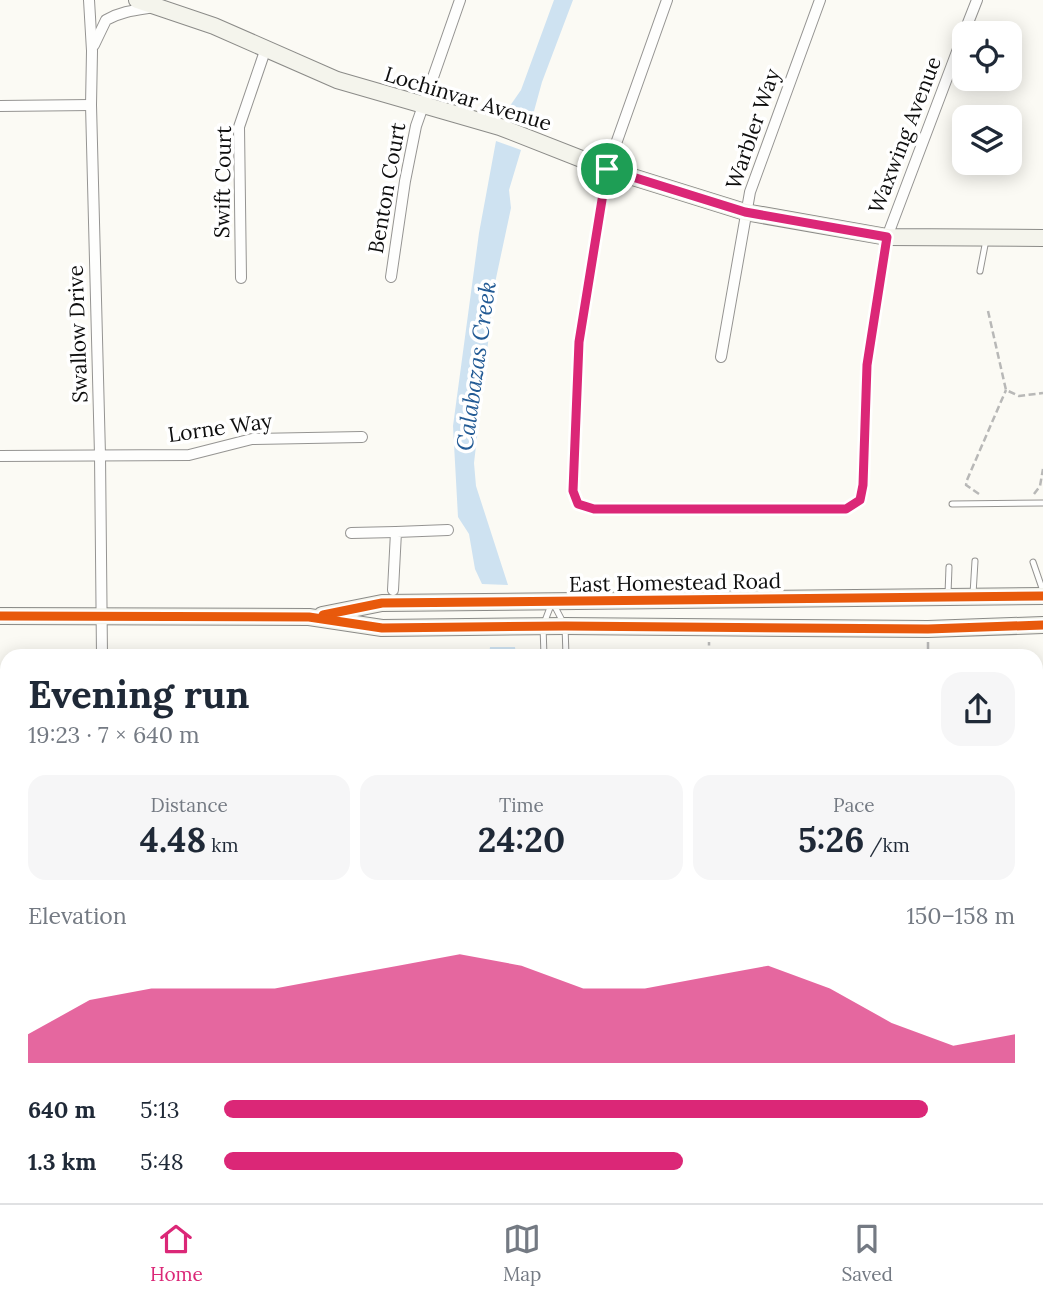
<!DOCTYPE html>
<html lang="en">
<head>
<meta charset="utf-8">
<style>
	:root { --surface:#fff; --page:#f6f6f7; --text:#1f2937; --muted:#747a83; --line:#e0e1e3; --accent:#db2777 }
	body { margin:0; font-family:Lora,serif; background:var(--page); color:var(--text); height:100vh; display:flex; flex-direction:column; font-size:26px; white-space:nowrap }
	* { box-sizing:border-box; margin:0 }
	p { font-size:23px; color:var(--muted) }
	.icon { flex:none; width:38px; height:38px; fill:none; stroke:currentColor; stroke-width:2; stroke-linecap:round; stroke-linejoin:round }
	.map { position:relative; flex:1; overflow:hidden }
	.panel { position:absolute; left:0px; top:649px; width:1043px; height:555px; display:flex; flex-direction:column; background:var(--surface); border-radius:21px 21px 0 0; box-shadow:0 4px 18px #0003 }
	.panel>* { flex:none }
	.tools { position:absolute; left:952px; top:21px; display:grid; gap:14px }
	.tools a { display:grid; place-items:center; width:70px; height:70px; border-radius:14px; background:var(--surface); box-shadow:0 4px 18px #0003; font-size:35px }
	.pin { position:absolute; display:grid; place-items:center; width:60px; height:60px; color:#fff; margin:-30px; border:4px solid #fff; border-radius:50%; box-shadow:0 2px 7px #0007 }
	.round { display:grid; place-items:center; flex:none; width:74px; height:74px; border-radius:21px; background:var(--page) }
	.overview { display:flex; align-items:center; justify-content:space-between; height:119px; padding:0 28px }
	h1 { font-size:38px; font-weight:700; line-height:52px }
	.stats { display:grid; grid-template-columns:repeat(3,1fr); gap:10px; height:119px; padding:7px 28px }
	.stats div { display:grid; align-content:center; border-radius:18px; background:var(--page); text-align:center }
	.stats b { font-size:35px; font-weight:700 }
	.stats small { font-size:19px; font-weight:400 }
	.stats p { font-size:19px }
	.chart { height:196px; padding:14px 28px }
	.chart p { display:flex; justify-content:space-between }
	.chart svg { width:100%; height:126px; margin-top:7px; fill:var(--accent); opacity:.7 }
	ul { padding:0 28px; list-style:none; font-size:23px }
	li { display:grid; grid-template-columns:112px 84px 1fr; align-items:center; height:52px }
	li i { height:18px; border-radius:9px; background:var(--accent) }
	.tab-bar { display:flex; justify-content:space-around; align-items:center; height:98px; border-top:2px solid var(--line); background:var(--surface); font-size:19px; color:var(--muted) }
	.tab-bar a { display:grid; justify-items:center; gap:4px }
	.tab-bar .selected { color:var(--accent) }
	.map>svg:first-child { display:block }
</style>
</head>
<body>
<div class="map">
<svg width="1043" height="1203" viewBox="0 0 1043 1203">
	<rect width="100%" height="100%" fill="#fbfaf4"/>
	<rect fill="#ecf3df" x="232" y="1197" width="171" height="6"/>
	<g fill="#cee2f1">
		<path d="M 554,0 L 573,0 L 542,82 L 531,122 L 505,113 L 521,90 Z"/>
		<path d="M 496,141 L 521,150 L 509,190 L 511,208 L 495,283 L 474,463 L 476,486 L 508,585 L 482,584 L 475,569 L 469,534 L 458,517 L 453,426 L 479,233 Z"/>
		<path d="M 490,647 L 515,647 L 516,656 L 489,656 Z"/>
	</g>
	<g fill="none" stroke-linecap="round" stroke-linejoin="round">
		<g stroke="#959492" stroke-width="7">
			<g id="lane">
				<path d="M 980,271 L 986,240"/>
				<path d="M 952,504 L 1043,503"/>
				<path d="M 1033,562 L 1043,591"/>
				<path d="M 948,594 L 949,567"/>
				<path d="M 973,594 L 975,561"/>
				<path d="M 554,605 L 565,626 L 566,656"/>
				<path d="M 544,656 L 543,626 L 551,605"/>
				<path d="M 1036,800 L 1043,802"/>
				<path d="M 0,973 L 6,966"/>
				<path d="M 1036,1044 L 1043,1044"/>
				<path d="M 1043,1098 C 1036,1110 1036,1121 1043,1132"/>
				<path d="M 518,1197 L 518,1203"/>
				<path d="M 105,1203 L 105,1197"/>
				<path d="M 622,1203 L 622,1197"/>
			</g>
		</g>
		<g stroke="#959492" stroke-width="12">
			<g id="street">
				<path d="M 89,0 L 92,51 L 91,105 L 100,455 L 102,656"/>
				<path d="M 667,0 L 607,169 L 579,342 L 573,491 L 578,504 L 594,509 L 846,509 L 860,500 L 863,485 L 867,365 L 887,237 L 964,33"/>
				<path d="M 964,33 L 977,0"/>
				<path d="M 94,45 L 106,20 C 122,11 137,10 155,7"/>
				<path d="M 0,106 L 91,105"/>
				<path d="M 391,277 L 405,181 L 416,126 L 460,0"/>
				<path d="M 241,278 L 239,127 L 266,48"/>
				<path d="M 721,357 L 750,192 L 820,0"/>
				<path d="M 0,456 L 189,455 L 252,439 L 362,437"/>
				<path d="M 351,533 L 396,532"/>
				<path d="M 393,590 L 396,532 L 448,530"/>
				<path d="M 0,1004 L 7,1004"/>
			</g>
		</g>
		<g stroke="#8b8b88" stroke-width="18">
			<g id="secondary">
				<path d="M 137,0 L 214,26 L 337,80 L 500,127 L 607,169 L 745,212 L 887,237 L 1043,238"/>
				<path d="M 322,615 L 382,603 L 1043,596"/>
				<path d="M 0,616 L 309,617 L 382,628 L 565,626 L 928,629 L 1043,625"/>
			</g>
		</g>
		<g stroke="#b8b8b7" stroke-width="2.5" stroke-dasharray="7 3.5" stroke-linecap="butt">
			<path d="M 988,311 L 1006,390 L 1019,396 L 1043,393"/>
			<path d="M 979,494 L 966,485 L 967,480 L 1006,390"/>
			<path d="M 1034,494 L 1040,486 L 1043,469"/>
			<path d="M 928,642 L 928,656"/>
			<path d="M 709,656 L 709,642"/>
			<path d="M 533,1203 L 533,1197"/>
		</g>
		<use href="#lane" stroke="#fefefd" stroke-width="5"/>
		<use href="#street" stroke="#fefefd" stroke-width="10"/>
		<use href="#secondary" stroke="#f4f4ec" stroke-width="16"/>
		<g stroke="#fff" stroke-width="13">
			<g id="cycleway">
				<path d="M 323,615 L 382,603 L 1043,596"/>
				<path d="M 0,616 L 309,617 L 382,628 L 565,626 L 928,629 L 1043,625"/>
			</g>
		</g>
		<use href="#cycleway" stroke="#e8590c" stroke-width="9"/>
	</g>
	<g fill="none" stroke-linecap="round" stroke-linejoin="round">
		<g stroke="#fff" stroke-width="14">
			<path id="route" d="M 607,169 L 745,212 L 887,237 L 867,365 L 863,485 L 860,500 L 846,509 L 594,509 L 578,504 L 573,491 L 579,342 Z"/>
		</g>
		<use href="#route" stroke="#db2777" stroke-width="9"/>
	</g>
	<g text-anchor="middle" stroke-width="7" stroke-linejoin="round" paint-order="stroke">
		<g font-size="21" fill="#0e0e0e" stroke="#fff">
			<text transform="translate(468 99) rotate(17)" y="7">Lochinvar Avenue</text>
			<text transform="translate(753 129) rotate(-71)" y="7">Warbler Way</text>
			<text transform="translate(905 135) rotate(-69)" y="7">Waxwing Avenue</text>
			<text transform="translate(223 182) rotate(-89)" y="7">Swift Court</text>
			<text transform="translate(387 188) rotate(-80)" y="7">Benton Court</text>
			<text transform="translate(78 334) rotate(-92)" y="7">Swallow Drive</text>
			<text transform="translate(220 428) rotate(-8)" y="7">Lorne Way</text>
			<text transform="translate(675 583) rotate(-1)" y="7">East Homestead Road</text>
		</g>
		<g font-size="23" font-style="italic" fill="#235b95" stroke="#fff">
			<text transform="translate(476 366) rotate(-82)" y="8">Calabazas Creek</text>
		</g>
	</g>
</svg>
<div class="tools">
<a><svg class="icon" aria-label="locate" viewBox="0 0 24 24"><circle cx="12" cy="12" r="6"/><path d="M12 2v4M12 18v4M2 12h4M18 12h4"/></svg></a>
<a><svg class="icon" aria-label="layers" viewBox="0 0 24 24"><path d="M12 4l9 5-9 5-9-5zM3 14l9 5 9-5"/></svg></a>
</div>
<div class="pin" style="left:607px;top:169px;background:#1e9e55"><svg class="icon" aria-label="arrive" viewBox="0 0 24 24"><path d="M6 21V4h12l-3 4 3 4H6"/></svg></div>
<section class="panel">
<div class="overview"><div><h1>Evening run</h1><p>19:23 · 7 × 640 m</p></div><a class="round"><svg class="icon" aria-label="share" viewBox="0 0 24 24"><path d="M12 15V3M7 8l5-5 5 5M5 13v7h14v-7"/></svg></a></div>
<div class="stats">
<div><p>Distance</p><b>4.48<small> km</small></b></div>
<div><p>Time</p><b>24:20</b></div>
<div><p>Pace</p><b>5:26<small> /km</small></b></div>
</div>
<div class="chart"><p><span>Elevation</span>150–158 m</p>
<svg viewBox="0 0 160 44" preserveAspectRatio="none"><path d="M0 44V34L10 22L20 18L30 18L40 18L50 14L60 10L70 6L80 10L90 18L100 18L110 14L120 10L130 18L140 30L150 38L160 34V44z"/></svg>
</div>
<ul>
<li><b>640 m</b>5:13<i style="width:89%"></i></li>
<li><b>1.3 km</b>5:48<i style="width:58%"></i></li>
</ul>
</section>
</div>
<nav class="tab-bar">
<a class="selected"><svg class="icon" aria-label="home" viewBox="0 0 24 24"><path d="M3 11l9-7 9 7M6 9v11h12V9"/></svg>Home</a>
<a><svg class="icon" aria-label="map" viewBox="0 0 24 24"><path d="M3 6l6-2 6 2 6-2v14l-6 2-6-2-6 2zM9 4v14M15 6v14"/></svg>Map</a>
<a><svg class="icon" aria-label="saved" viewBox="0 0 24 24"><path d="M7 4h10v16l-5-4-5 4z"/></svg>Saved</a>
</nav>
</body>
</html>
